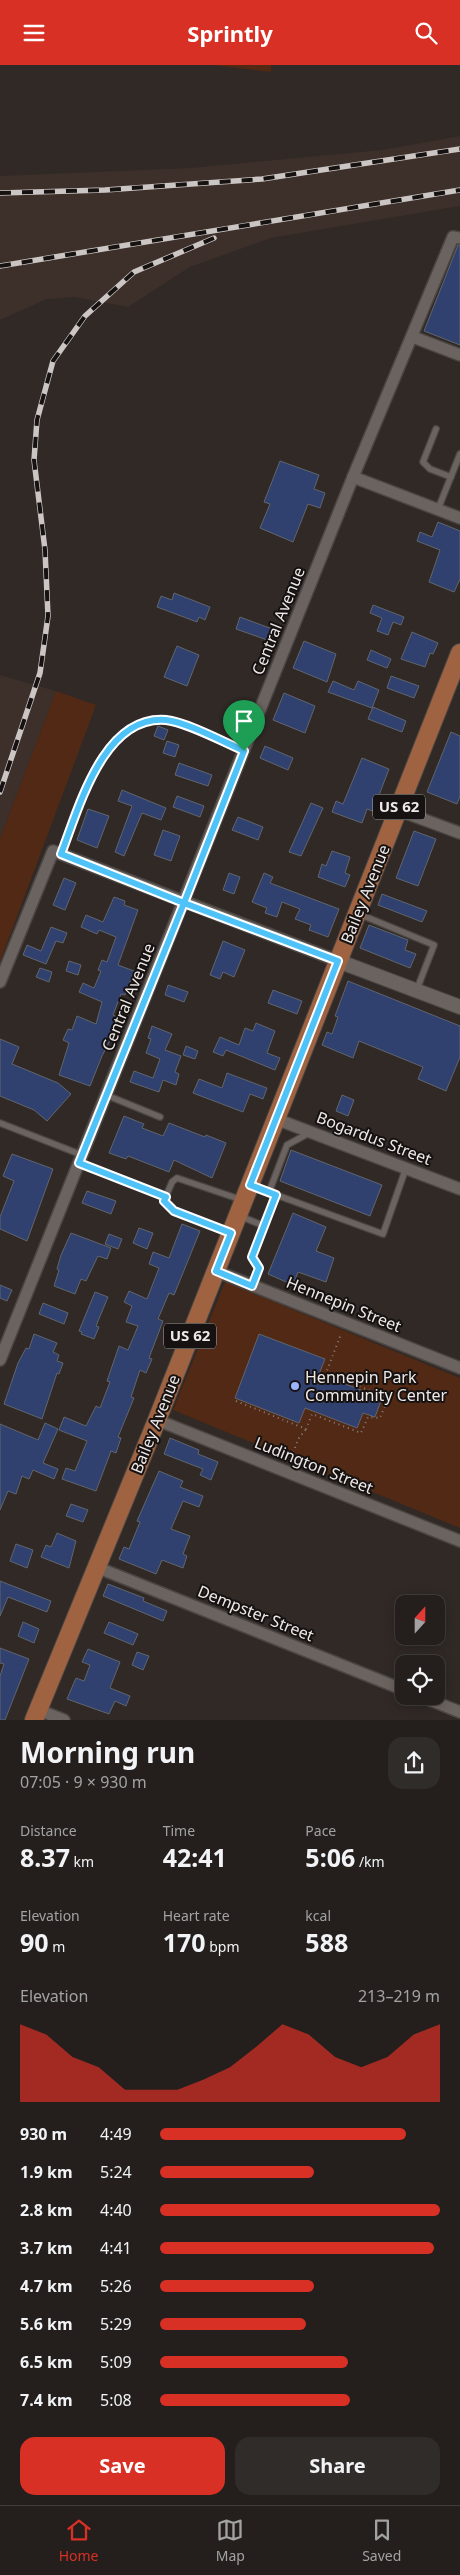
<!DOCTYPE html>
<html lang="en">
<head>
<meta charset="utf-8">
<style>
	:root { --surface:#241f1c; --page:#302c29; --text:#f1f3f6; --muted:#a3a2a3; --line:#413d3b; --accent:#d93025 }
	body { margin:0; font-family:"Noto Sans",sans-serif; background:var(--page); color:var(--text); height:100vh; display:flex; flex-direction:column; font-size:19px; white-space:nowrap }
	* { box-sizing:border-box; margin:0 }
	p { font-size:16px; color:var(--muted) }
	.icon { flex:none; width:28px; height:28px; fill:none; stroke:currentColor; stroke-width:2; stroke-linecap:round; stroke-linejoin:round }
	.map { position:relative; height:1655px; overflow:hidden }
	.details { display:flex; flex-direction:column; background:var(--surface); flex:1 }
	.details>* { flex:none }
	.needle { width:32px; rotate:21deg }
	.fabs { position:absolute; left:395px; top:1530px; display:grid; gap:10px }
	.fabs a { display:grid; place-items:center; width:50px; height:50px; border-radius:10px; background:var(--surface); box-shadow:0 2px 12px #0003,0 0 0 1px var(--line); font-size:25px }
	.pin { position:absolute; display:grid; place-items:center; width:42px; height:42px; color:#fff; margin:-51px -21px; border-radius:50% 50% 50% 0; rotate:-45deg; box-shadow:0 0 5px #0007 }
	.pin .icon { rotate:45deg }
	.round { display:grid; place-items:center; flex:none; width:52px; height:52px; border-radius:15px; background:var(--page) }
	.headline { display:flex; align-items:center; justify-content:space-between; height:85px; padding:0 20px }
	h1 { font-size:28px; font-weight:700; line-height:38px }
	.stats { display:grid; grid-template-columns:repeat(3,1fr); gap:8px; height:85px; padding:5px 20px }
	.stats div { display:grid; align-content:center }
	.stats b { font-size:25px; font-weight:700 }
	.stats small { font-size:14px; font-weight:400 }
	.stats p { font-size:14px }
	.chart { height:140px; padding:10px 20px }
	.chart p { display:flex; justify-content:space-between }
	.chart svg { width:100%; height:90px; margin-top:5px; fill:var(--accent); opacity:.7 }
	.button { display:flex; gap:10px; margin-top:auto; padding:10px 20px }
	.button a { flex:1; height:58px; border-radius:15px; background:var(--accent); color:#fff; font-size:20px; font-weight:700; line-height:58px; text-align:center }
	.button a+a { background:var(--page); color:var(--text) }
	ul { padding:0 20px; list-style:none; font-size:16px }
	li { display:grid; grid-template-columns:80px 60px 1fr; align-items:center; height:38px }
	li i { height:12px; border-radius:6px; background:var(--accent) }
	header { display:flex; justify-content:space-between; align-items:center; height:65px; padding:0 20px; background:var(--accent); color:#fff; font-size:22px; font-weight:700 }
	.tab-bar { display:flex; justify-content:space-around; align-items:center; height:70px; border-top:1px solid var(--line); background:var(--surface); font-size:14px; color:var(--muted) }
	.tab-bar a { display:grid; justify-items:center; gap:2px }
	.tab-bar .active { color:var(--accent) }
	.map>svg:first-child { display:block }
</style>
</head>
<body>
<header><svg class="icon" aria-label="menu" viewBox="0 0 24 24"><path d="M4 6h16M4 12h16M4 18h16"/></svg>Sprintly<svg class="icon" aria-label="search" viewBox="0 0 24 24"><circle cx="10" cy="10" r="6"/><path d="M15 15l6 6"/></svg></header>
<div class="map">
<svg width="460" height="1655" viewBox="0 0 460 1655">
	<rect width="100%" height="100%" fill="#302926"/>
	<g fill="#3d2f29">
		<path d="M 460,71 L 460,141 L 271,173 L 190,202 L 128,242 L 75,232 L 47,234 L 0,255 L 0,111 L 191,103 L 382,85 Z"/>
		<path d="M 0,610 L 56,626 L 0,774 Z"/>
	</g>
	<g fill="#512914">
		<path d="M 213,0 L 271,0 L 271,7 Z"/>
		<path d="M 56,626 L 96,640 L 0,897 L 0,774 Z"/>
		<path d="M 225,1217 L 460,1313 L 460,1463 L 173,1345 Z"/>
	</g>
	<g fill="#30416f" stroke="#61656c">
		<path d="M 458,180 L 460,180 L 460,280 L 424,266 Z"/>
		<path d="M 280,396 L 319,410 L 314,424 L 325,428 L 320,443 L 308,439 L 293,477 L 260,463 L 270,439 L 264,437 Z"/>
		<path d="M 438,457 L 460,466 L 460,514 L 454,527 L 429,517 L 440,485 L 417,476 L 420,467 L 432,472 Z"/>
		<path d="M 174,528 L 210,542 L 205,555 L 199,552 L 197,557 L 157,542 L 161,531 L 172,535 Z"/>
		<path d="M 373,540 L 404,552 L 401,560 L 393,557 L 388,570 L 377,566 L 382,553 L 370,548 Z"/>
		<path d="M 240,552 L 275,565 L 270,576 L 236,564 Z"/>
		<path d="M 412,567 L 438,578 L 433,589 L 430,588 L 425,602 L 401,594 Z"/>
		<path d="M 304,576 L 336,589 L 327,617 L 293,603 Z"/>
		<path d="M 177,581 L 199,590 L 187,621 L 164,612 Z"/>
		<path d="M 371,585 L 391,594 L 387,603 L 367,595 Z"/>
		<path d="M 391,611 L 419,621 L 414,633 L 387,623 Z"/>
		<path d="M 333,616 L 354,625 L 358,616 L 379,625 L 372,643 L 328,627 Z"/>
		<path d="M 284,628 L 315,641 L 305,668 L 273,655 Z"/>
		<path d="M 373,642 L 406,656 L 402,667 L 368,654 Z"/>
		<path d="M 158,661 L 168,665 L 164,675 L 154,671 Z"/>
		<path d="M 451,667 L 460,671 L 460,731 L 457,739 L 427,727 Z"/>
		<path d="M 167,676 L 179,680 L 175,692 L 163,688 Z"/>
		<path d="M 265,681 L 293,693 L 288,705 L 260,693 Z"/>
		<path d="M 362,693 L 389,704 L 373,746 L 367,744 L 362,758 L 332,747 L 336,736 L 343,739 Z"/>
		<path d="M 179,698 L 212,710 L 208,721 L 175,710 Z"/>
		<path d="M 122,725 L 166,743 L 161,755 L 142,748 L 124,791 L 115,787 L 132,741 L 118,736 Z"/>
		<path d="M 177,731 L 204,741 L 200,752 L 173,742 Z"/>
		<path d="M 311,738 L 323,743 L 301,791 L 289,787 Z"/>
		<path d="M 88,744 L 109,751 L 97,783 L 77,775 Z"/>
		<path d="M 238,752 L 263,762 L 258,775 L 232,765 Z"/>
		<path d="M 163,765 L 180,771 L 171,796 L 154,790 Z"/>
		<path d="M 414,766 L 436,774 L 418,821 L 396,813 Z"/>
		<path d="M 332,786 L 350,792 L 345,808 L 350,810 L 345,822 L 318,812 L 322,799 L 326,801 Z"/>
		<path d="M 229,808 L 240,812 L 234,829 L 223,825 Z"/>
		<path d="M 264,808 L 273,812 L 270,818 L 339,844 L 328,872 L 309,865 L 311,860 L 295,854 L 300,844 L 282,837 L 277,852 L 265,848 L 267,843 L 252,837 Z"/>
		<path d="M 64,813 L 76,818 L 65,845 L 53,840 Z"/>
		<path d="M 382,829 L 427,846 L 422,857 L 378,840 Z"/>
		<path d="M 114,832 L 125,836 L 124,840 L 138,845 L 118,900 L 134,906 L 125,930 L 121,929 L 113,950 L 117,952 L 112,965 L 115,966 L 102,991 L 90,1021 L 59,1010 L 69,978 L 63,975 L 68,964 L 72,965 L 77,951 L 96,959 L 102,937 L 79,927 L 83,918 L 94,923 L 101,906 L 98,905 L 102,895 L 107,897 L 116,872 L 99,865 L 97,869 L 81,862 L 86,850 L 103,857 Z"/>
		<path d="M 369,860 L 408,875 L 405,885 L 416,889 L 410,903 L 360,883 Z"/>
		<path d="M 51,862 L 67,868 L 63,878 L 56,876 L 46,899 L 23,890 L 27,880 L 41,886 Z"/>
		<path d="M 223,876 L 245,885 L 234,912 L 223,907 L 220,914 L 210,910 Z"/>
		<path d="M 69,896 L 81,900 L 78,910 L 66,906 Z"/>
		<path d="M 40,903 L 52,907 L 49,917 L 36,912 Z"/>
		<path d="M 348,916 L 460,961 L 460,992 L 446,1026 L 418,1014 L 423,1002 L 359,976 L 353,993 L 322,980 L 327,967 L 332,969 L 338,952 L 335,951 Z"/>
		<path d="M 168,920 L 188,927 L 184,937 L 165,930 Z"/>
		<path d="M 273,925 L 302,936 L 297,949 L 268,938 Z"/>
		<path d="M 256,958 L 275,966 L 267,988 L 280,993 L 275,1005 L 226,985 L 223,991 L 213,987 L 220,972 L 239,980 L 245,963 L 253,966 Z"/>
		<path d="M 152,961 L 172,969 L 165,985 L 181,991 L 175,1007 L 179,1009 L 176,1020 L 163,1015 L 159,1027 L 130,1017 L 134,1006 L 153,1013 L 160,994 L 146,988 L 151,974 L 148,973 Z"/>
		<path d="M 0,974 L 19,982 L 12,999 L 58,1018 L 71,1029 L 47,1056 L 34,1045 L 0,1031 Z"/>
		<path d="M 186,981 L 198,986 L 195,994 L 183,990 Z"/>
		<path d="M 227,1008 L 267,1023 L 263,1034 L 250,1029 L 243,1047 L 193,1028 L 199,1014 L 222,1023 Z"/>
		<path d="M 342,1030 L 354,1035 L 348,1051 L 336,1046 Z"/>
		<path d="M 124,1051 L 144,1059 L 142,1063 L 163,1071 L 169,1058 L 205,1072 L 206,1070 L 226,1078 L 212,1113 L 174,1095 L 169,1107 L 128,1091 L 126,1094 L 109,1088 Z"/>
		<path d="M 291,1085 L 382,1120 L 370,1151 L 280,1116 Z"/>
		<path d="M 12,1089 L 53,1104 L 27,1176 L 0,1164 L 0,1152 L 14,1116 L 3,1111 Z"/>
		<path d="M 87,1126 L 116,1136 L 111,1149 L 82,1138 Z"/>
		<path d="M 293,1148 L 326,1162 L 316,1186 L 334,1193 L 326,1217 L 298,1207 L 293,1220 L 268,1209 Z"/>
		<path d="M 182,1159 L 200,1166 L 174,1230 L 169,1228 L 158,1254 L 163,1256 L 149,1293 L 152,1294 L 146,1308 L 140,1305 L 131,1332 L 134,1333 L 118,1372 L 121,1373 L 116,1388 L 111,1386 L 96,1426 L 62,1414 L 66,1403 L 75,1406 L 87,1376 L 59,1365 L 64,1352 L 86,1361 L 96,1341 L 100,1343 L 110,1317 L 107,1316 L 119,1281 L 128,1285 L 138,1261 L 126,1257 L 132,1241 L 124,1237 L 129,1226 L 147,1234 L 159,1203 L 149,1199 L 153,1187 L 169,1193 Z"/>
		<path d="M 139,1163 L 153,1168 L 147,1184 L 133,1178 Z"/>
		<path d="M 71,1168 L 111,1183 L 107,1194 L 98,1191 L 86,1216 L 81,1214 L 75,1229 L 54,1221 L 59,1205 L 57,1204 L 61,1190 Z"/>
		<path d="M 109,1169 L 122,1174 L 118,1184 L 105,1179 Z"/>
		<path d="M 0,1220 L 12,1225 L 7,1236 L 0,1233 Z"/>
		<path d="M 95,1227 L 108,1232 L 96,1261 L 99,1262 L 94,1274 L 81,1269 L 82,1267 L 79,1266 Z"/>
		<path d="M 43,1238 L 68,1248 L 64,1259 L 39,1249 Z"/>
		<path d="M 34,1269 L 57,1278 L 53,1287 L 59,1290 L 57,1296 L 63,1298 L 59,1309 L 57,1308 L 42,1354 L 4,1339 L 18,1298 L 26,1283 L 29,1284 Z"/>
		<path d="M 259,1269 L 325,1294 L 319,1309 L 382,1333 L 375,1352 L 363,1348 L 357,1363 L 305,1343 L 299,1358 L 235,1333 Z"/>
		<path d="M 45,1358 L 58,1364 L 43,1398 L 58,1404 L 54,1414 L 33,1405 L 29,1414 L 22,1411 L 16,1429 L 8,1426 L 0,1445 L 0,1359 L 38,1375 Z"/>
		<path d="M 170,1373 L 199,1385 L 198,1389 L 218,1397 L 211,1415 L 200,1410 L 203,1404 L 164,1389 Z"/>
		<path d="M 159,1406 L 183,1416 L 180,1422 L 203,1431 L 199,1442 L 183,1436 L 171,1464 L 190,1471 L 183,1489 L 187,1491 L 183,1503 L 162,1495 L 156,1509 L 119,1494 L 124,1482 L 129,1484 L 140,1457 L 137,1456 Z"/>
		<path d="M 71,1439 L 88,1445 L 83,1457 L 66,1451 Z"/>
		<path d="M 57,1468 L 76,1476 L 69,1503 L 41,1492 L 46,1480 L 51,1482 Z"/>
		<path d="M 16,1479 L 33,1485 L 27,1503 L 10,1496 Z"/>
		<path d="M 0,1516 L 51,1536 L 47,1547 L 8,1532 L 0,1551 Z"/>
		<path d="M 108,1519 L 144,1533 L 143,1536 L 167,1546 L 163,1556 L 103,1531 Z"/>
		<path d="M 23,1557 L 39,1564 L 34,1578 L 18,1571 Z"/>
		<path d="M 109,1557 L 138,1569 L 133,1580 L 104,1568 Z"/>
		<path d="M 0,1583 L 29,1594 L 5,1655 L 0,1655 L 0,1611 L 4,1599 L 0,1598 Z"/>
		<path d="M 88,1584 L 120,1597 L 110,1623 L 130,1631 L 126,1641 L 115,1636 L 109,1649 L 67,1634 L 76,1613 L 84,1616 L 90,1600 L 82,1597 Z"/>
		<path d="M 137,1587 L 149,1591 L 143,1605 L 132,1600 Z"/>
	</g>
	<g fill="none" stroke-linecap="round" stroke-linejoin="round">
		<g stroke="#4b4643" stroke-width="8">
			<g id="service">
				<path d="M 436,364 L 423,397 L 430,404 L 451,412"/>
				<path d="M 438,444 L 460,389"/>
				<path d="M 61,789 C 77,747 107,640 170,656 C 195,662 220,675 244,686"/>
				<path d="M 359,849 L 434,880 L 417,924"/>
				<path d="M 106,1030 L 160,1052"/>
				<path d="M 0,1058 L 82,1090"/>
				<path d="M 79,1098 L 166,1132"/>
				<path d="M 252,1121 L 383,1169 L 406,1103"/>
				<path d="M 269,1127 L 287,1080 L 311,1067"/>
				<path d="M 240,1151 L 264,1161 L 252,1193 L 259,1203 L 252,1221"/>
				<path d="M 264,1161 L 276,1130"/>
				<path d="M 229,1167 L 174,1146 L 164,1136 L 172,1117 L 177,1113 L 242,1135"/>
			</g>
		</g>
		<g stroke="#4b4643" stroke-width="14">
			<g id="minor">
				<path d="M 413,272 L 460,290"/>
				<path d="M 353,412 L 460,453"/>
				<path d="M 398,745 L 460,768"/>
				<path d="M 0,917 L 53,786 L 338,896"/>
				<path d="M 276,1054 L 460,1124"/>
				<path d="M 216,1206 L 460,1303"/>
				<path d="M 0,1295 L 353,412 L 453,172 L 460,173"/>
				<path d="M 157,1355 L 460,1476"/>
				<path d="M 96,1502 L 404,1625"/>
				<path d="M 420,1631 L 460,1647"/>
				<path d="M 39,1645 L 64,1655"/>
			</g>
		</g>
		<g stroke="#4b4643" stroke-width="16">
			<path id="tertiary" d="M 338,896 L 460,942"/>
		</g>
		<g stroke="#4b4643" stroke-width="20">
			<path id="primary" d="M 34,1655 L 157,1355 L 460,588"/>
		</g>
		<g stroke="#86807e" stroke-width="2" stroke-dasharray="1 4" stroke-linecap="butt">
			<path d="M 236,1336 L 306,1364 L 312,1349 L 361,1368 L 368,1352 L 380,1353 L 388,1333 L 326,1308 L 341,1269"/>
			<path d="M 291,1392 L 299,1373 L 306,1364"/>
		</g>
		<use href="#service" stroke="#6b635f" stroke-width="5.5"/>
		<use href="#minor" stroke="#6b635f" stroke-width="11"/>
		<use href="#tertiary" stroke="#6b635f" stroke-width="14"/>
		<use href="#primary" stroke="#9f6342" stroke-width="18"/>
		<g stroke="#cbc6c4" stroke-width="5.5">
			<g id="rail">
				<path d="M 0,128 L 105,125 L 262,114 L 460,84"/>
				<path d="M 0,201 L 460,125"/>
				<path d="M 0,727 L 40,608 L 48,551 L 45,485 L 34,395 L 37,355 L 53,296 L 85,251 L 134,207 L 214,173"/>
			</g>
		</g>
		<use href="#rail" stroke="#161211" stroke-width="4" stroke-dasharray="11" stroke-linecap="butt"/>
	</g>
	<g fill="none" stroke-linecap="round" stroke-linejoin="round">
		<g stroke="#fff" stroke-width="10">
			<path id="route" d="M 244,686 C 224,677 186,657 166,655 C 103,650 79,743 61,789 L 184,838 L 79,1098 L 166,1132 L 164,1136 L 174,1146 L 231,1168 L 216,1206 L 252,1221 L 259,1203 L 252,1192 L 276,1130 L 250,1120 L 338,896 L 184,838 L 244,686"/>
		</g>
		<use href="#route" stroke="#4fc3f7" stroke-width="6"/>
	</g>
	<circle fill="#98b5fd" stroke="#161211" stroke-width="2" cx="295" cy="1321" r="5"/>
	<g text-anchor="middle" stroke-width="4" stroke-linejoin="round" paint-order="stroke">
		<g fill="#161211" stroke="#ada8a7" stroke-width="1">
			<rect x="373" y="729.5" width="52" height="25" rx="4"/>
			<rect x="164" y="1258.5" width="52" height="25" rx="4"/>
		</g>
		<g font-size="15" font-weight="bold" fill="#eee9e7">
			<text x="399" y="747">US 62</text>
			<text x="190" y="1276">US 62</text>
		</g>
		<g font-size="16" fill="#eee9e7" stroke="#161211">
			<text transform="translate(278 556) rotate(-68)" y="6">Central Avenue</text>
			<text transform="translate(365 829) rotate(-68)" y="6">Bailey Avenue</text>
			<text transform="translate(128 932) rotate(-68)" y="6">Central Avenue</text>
			<text transform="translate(374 1073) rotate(21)" y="6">Bogardus Street</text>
			<text transform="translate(344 1239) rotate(22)" y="6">Hennepin Street</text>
			<text transform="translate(155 1359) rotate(-68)" y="6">Bailey Avenue</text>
			<text transform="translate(314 1400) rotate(22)" y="6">Ludington Street</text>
			<text transform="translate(256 1548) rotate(22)" y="6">Dempster Street</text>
		</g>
		<g font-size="16" fill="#eee9e7" stroke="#161211" text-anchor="start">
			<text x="305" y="1318">Hennepin Park<tspan x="305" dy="18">Community Center</tspan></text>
		</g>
	</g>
</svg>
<div class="fabs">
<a><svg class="needle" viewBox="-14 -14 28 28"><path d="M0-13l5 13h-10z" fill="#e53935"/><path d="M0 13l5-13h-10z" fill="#a3a2a3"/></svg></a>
<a><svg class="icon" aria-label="locate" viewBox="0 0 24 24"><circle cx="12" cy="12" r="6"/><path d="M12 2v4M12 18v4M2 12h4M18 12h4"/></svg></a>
</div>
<div class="pin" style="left:244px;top:686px;background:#1e9e55"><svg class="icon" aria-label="arrive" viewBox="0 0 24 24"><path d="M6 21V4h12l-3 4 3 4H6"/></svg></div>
</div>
<section class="details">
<div class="headline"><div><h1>Morning run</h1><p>07:05 · 9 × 930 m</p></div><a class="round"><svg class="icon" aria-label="share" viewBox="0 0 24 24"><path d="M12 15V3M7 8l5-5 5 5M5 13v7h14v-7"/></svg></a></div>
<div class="stats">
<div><p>Distance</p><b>8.37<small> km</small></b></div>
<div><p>Time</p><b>42:41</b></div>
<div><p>Pace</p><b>5:06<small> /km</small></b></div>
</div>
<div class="stats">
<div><p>Elevation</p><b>90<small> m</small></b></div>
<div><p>Heart rate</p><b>170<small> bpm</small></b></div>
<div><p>kcal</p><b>588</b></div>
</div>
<div class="chart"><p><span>Elevation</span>213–219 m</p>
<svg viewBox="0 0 160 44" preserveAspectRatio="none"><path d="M0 44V6L10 11L20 22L30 27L40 38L50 38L60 38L70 33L80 27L90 17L100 6L110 11L120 22L130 27L140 22L150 11L160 6V44z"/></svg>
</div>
<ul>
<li><b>930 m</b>4:49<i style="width:88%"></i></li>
<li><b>1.9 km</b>5:24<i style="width:55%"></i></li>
<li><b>2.8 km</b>4:40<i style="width:100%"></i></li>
<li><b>3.7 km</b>4:41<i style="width:98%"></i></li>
<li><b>4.7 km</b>5:26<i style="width:55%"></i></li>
<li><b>5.6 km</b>5:29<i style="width:52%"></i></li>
<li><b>6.5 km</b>5:09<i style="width:67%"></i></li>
<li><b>7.4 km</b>5:08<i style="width:68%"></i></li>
</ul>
<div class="button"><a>Save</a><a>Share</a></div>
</section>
<nav class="tab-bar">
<a class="active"><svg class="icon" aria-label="home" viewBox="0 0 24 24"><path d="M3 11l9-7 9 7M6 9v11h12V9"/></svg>Home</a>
<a><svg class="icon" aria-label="map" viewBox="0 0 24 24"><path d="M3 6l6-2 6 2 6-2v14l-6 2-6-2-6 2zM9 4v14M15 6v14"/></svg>Map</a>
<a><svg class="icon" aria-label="saved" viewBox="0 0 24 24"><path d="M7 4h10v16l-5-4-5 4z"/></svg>Saved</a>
</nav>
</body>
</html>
